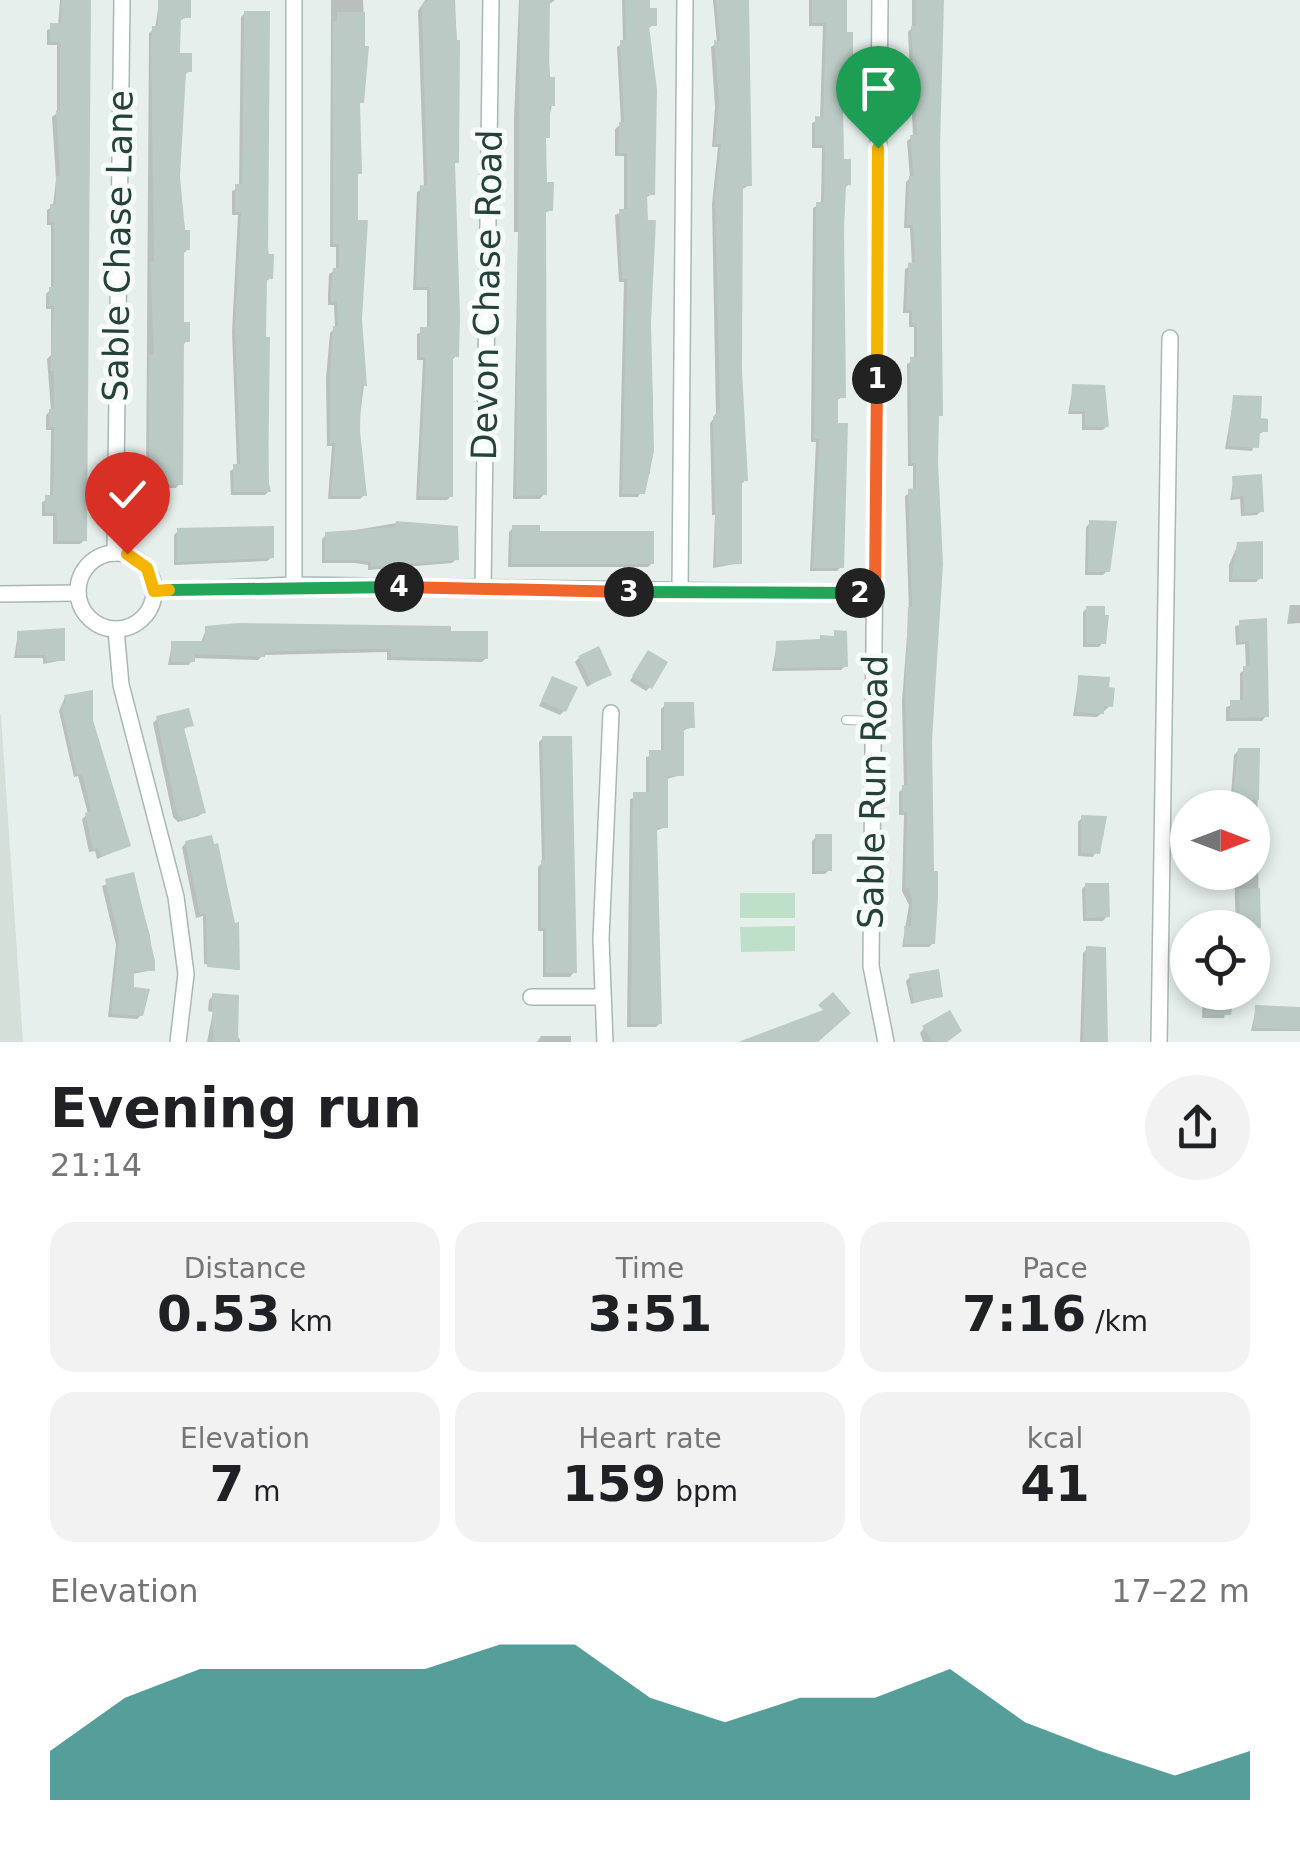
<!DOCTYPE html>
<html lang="en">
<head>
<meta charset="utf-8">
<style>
	:root { --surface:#fff; --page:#f2f2f2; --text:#202124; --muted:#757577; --accent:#0f766e }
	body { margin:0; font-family:"DejaVu Sans",sans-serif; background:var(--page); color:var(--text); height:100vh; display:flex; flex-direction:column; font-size:38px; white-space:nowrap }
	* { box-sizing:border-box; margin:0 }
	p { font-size:32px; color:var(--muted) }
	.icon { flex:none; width:55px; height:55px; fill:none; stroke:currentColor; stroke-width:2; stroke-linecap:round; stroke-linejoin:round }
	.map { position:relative; height:1042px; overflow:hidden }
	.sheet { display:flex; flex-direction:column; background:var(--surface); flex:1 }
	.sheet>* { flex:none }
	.needle { width:65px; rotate:90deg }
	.buttons { position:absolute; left:1170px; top:790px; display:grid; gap:20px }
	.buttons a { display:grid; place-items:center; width:100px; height:100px; border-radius:50%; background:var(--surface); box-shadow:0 5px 15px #0003; font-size:50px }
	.pin { position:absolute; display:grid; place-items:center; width:85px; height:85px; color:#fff; margin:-102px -42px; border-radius:50% 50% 50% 0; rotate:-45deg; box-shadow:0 0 10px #0007 }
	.pin .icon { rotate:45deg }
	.km { position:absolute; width:50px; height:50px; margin:-25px; border-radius:50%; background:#222; color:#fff; font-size:28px; line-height:50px; text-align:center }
	.round { display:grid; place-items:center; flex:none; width:105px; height:105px; border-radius:52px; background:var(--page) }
	.summary { display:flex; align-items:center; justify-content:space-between; height:170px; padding:0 50px }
	h1 { font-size:55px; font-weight:700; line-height:75px }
	.metrics { display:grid; grid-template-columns:repeat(3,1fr); gap:15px; height:170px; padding:10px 50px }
	.metrics div { display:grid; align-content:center; border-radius:25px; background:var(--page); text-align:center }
	.metrics b { font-size:50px; font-weight:700 }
	.metrics small { font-size:28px; font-weight:400 }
	.metrics p { font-size:28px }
	.chart { height:280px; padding:20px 50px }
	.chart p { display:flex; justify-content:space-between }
	.chart svg { width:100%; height:180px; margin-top:10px; fill:var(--accent); opacity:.7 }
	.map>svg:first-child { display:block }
</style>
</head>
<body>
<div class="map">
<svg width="1300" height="1042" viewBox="0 0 1300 1042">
	<rect width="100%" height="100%" fill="#e6efeb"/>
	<path fill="#d4dfda" d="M 0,715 L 1,715 L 23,1042 L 0,1042 Z"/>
	<g fill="#bfe0c8">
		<rect x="740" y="893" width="55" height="25"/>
		<path d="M 795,926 L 795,951 L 741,952 L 740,927 Z"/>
	</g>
	<g fill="#0003">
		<path d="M 60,0 L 89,0 L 84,540 L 80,544 L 53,544 L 53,516 L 42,516 L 42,502 L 50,498 L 51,430 L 46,430 L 46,415 L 51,410 L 47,359 L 51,355 L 51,309 L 46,309 L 46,294 L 51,289 L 51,225 L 47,225 L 47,210 L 53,206 L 56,179 L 52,117 L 57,113 L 57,45 L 47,45 L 47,30 L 58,26 Z"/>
		<path d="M 331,0 L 363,0 L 366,72 L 358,106 L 356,222 L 364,385 L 358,431 L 364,495 L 360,499 L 328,499 L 332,446 L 327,446 L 326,378 L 330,333 L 335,328 L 334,305 L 328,305 L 328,295 L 329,274 L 336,270 L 336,247 L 330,247 Z"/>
		<path d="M 425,0 L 455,0 L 458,75 L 456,162 L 452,166 L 456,356 L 452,360 L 451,496 L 447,500 L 416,500 L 423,360 L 417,360 L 417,334 L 427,330 L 427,290 L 413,290 L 417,192 L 424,188 L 418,11 Z"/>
		<path d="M 519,0 L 555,0 L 548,5 L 547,33 L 552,105 L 544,140 L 544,184 L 551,210 L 543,214 L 544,494 L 540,499 L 513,499 L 518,232 L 514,232 L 514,118 Z"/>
		<path d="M 622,0 L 640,0 L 654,25 L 646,29 L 652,194 L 644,199 L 653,405 L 650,473 L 638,497 L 619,497 L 624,282 L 619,282 L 615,215 L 624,211 L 624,156 L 615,156 L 615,129 L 621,124 L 617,47 L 623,43 Z"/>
		<path d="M 713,0 L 747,0 L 750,185 L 740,190 L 740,370 L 746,480 L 741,484 L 740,563 L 713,568 L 715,515 L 712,515 L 710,423 L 716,416 L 712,204 L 718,147 L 712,147 L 715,107 L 711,47 L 717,43 Z"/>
		<path d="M 809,0 L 846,0 L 848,102 L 841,106 L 841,161 L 849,184 L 843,190 L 843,397 L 835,401 L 841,567 L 837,571 L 810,571 L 816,442 L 811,442 L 813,208 L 821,204 L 822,148 L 812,148 L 812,123 L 820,119 L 823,26 L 809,26 Z"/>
		<path d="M 912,0 L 940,0 L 930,741 L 933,943 L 929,947 L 902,947 L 909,905 L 902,891 L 904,815 L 899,815 L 899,792 L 904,787 L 902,701 L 909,610 L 905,496 L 913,491 L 913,466 L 908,466 L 907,364 L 914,360 L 914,327 L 909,327 L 909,313 L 903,313 L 905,269 L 912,265 L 910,228 L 904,228 L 906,182 L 910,178 L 907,141 L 913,137 L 908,32 L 912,28 Z"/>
		<path d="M 159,2 L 188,17 L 178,21 L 177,55 L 189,71 L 185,75 L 177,177 L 188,249 L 184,253 L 182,325 L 187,341 L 183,345 L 180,483 L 176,488 L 146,488 L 149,33 L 155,29 Z"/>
		<path d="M 245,13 L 271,278 L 265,282 L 269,491 L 265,495 L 231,495 L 230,471 L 237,467 L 232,332 L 238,215 L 232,215 L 232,191 L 239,187 L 241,17 Z"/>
		<path d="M 1073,387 L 1107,426 L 1103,430 L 1082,430 L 1082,414 L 1068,414 Z"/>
		<path d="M 1234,397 L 1265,431 L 1257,435 L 1252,451 L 1225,449 Z"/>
		<path d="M 1234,478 L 1261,511 L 1257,515 L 1241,516 L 1240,499 L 1230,500 Z"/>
		<path d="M 397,523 L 456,559 L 452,563 L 368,570 L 368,565 L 355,563 L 322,563 L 322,539 L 326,535 Z"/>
		<path d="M 1090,523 L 1107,571 L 1103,575 L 1085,575 L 1086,527 Z"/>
		<path d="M 513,528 L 537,534 L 652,563 L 648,567 L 508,567 L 509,532 Z"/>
		<path d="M 178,531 L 272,557 L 267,561 L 174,565 L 174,535 Z"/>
		<path d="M 1238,544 L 1260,578 L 1256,582 L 1229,582 L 1229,565 Z"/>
		<path d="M 1290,605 L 1300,605 L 1300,623 L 1287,624 Z"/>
		<path d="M 1087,608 L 1103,642 L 1099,647 L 1083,647 L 1083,612 Z"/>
		<path d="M 1264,621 L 1266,716 L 1262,721 L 1226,721 L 1226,707 L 1240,703 L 1240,673 L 1246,669 L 1245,644 L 1236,645 L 1235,626 Z"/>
		<path d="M 206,629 L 449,634 L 486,658 L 482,662 L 387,660 L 387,652 L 263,655 L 258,660 L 193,658 L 189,665 L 168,665 L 172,643 L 201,643 Z"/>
		<path d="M 18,633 L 63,660 L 43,664 L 43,658 L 14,658 Z"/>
		<path d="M 845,634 L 845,666 L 841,670 L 772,671 L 777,643 L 817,642 Z"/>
		<path d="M 644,657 L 650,687 L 646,691 L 630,681 Z"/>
		<path d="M 579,658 L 609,674 L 587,687 L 575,662 Z"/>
		<path d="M 1079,677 L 1111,705 L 1097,717 L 1073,716 Z"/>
		<path d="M 553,679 L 564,711 L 560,715 L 539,706 Z"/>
		<path d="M 65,697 L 90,720 L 129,845 L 97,859 L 95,851 L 89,852 L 82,819 L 88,814 L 78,776 L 74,777 L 59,711 Z"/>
		<path d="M 665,705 L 692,727 L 682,731 L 682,775 L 666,779 L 666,827 L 655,831 L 660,1023 L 656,1027 L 627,1027 L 630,799 L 646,795 L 646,757 L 661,753 L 661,709 Z"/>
		<path d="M 157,719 L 191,725 L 182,730 L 203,812 L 199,816 L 178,822 L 173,817 L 153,723 Z"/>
		<path d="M 543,738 L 574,972 L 570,977 L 543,977 L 543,931 L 538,931 L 538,867 L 542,863 L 539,742 Z"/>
		<path d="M 1239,750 L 1257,750 L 1259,940 L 1255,944 L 1252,928 L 1236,928 L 1234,872 L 1252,872 L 1252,808 L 1230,808 L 1234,755 Z"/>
		<path d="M 1082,818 L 1104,818 L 1104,834 L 1093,857 L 1078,856 L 1078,822 Z"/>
		<path d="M 816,837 L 829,870 L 825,874 L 812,874 L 812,841 Z"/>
		<path d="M 186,843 L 238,969 L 237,970 L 204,964 L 203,916 L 196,918 L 182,847 Z"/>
		<path d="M 133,875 L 150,936 L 153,970 L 132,974 L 131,990 L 141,1015 L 137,1019 L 108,1017 L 116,945 L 102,886 Z"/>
		<path d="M 1086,885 L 1107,916 L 1103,921 L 1083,921 L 1082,889 Z"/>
		<path d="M 1087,949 L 1105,1042 L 1080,1042 L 1083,953 Z"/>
		<path d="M 910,977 L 941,996 L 911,1004 L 906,981 Z"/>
		<path d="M 1203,992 L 1231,992 L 1224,1018 L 1202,1018 Z"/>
		<path d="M 213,996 L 240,1040 L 240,1042 L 207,1042 L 213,1012 L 208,1011 L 209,1000 Z"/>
		<path d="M 1256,1008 L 1300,1008 L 1300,1031 L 1251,1031 Z"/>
		<path d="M 924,1028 L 945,1042 L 923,1042 L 920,1033 Z"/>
		<path d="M 541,1036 L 571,1036 L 571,1042 L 537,1042 Z"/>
	</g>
	<g fill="#bbcac4">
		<path d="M 62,0 L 91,0 L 87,541 L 57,541 L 57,513 L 45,513 L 45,495 L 53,495 L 54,467 L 54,427 L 49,427 L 49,409 L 54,409 L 54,371 L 50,371 L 54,306 L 49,306 L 49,287 L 54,287 L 54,222 L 50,222 L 50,204 L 56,204 L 56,176 L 60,176 L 56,110 L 60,110 L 60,42 L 50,42 L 50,23 L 61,23 Z"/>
		<path d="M 158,0 L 191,0 L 191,18 L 181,18 L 180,53 L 192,53 L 192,72 L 186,72 L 180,177 L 185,230 L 190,230 L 190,250 L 184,250 L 184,322 L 190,322 L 190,342 L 184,342 L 183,485 L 149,485 L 149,355 L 154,355 L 150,261 L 154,261 L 151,43 L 152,26 L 158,26 Z"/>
		<path d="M 428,0 L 454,0 L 457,40 L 460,40 L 459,163 L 455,163 L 460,316 L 459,357 L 453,357 L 453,497 L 419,496 L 426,357 L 420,357 L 420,327 L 430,327 L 430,287 L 416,287 L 420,185 L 427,186 L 422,4 Z"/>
		<path d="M 520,0 L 550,0 L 549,77 L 555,77 L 555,106 L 550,106 L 550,138 L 546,138 L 547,182 L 554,182 L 553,211 L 546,211 L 547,495 L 516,496 Z"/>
		<path d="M 625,0 L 650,0 L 650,8 L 657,8 L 657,26 L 649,26 L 657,90 L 655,195 L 647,195 L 648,220 L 656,220 L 651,322 L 654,451 L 645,494 L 622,494 L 627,279 L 622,279 L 619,209 L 627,209 L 627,153 L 618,153 L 619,122 L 624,122 L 620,40 L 626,40 Z"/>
		<path d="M 716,0 L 749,0 L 752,186 L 743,186 L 742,370 L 748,481 L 742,481 L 742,564 L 716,565 L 713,417 L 720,409 L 715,198 L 721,144 L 715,144 L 719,101 L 714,40 L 720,41 Z"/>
		<path d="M 812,0 L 847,0 L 847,32 L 853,32 L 853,86 L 850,103 L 843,103 L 844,159 L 851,159 L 851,185 L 846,185 L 844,228 L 846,398 L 838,398 L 838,423 L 848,423 L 844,568 L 813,568 L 819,439 L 814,439 L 816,202 L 824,202 L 825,145 L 815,145 L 815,116 L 823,117 L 826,23 L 812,23 Z"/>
		<path d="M 916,0 L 944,0 L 940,147 L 943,416 L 939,416 L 938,462 L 943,564 L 932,741 L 934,871 L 938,871 L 938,898 L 935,944 L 905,944 L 904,926 L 911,926 L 912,900 L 909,888 L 905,888 L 907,812 L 902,812 L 902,785 L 907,785 L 905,695 L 908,607 L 912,607 L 908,489 L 916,488 L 916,463 L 911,463 L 910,357 L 917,357 L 917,324 L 912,324 L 912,310 L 906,310 L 908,263 L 915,262 L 913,225 L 907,225 L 907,208 L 909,176 L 914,176 L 910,135 L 917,135 L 911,26 L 916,26 Z"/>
		<path d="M 244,11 L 270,11 L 268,254 L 274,254 L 273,279 L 267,279 L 266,337 L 270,337 L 268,479 L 271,492 L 234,492 L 233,464 L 240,464 L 235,326 L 241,212 L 235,212 L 235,184 L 242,184 Z"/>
		<path d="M 337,12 L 365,12 L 365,46 L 369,46 L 364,103 L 360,103 L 362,174 L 358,174 L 358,220 L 368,220 L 362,319 L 367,386 L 361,386 L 360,431 L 367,496 L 331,496 L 335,443 L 330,443 L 330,372 L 333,326 L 338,326 L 337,301 L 331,302 L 331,290 L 333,268 L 339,268 L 339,244 L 333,244 L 333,21 L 337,21 Z"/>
		<path d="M 1072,384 L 1105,385 L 1109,427 L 1085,426 L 1085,411 L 1071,411 Z"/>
		<path d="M 1233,395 L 1262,396 L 1261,418 L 1268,419 L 1268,432 L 1260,432 L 1259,448 L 1228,446 Z"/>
		<path d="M 1262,474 L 1264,512 L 1244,513 L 1244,496 L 1233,497 L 1232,476 Z"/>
		<path d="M 1089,520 L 1117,521 L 1110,572 L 1088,572 Z"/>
		<path d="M 396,521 L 458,526 L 459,560 L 371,567 L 371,562 L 360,560 L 325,560 L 325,532 L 396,527 Z"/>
		<path d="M 512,525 L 540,525 L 540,531 L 654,531 L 654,564 L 511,564 Z"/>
		<path d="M 274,526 L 274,558 L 177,562 L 177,528 Z"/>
		<path d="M 1263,541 L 1263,579 L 1232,579 L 1237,542 Z"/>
		<path d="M 1086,606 L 1105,606 L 1105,615 L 1109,615 L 1106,644 L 1086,644 Z"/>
		<path d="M 1267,618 L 1269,717 L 1230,718 L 1230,700 L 1243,700 L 1243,666 L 1250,666 L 1249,641 L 1239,642 L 1239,620 Z"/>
		<path d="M 238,623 L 451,626 L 451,631 L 488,631 L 488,659 L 391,657 L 391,649 L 338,649 L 265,652 L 265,657 L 195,654 L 195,662 L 171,662 L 171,641 L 205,641 L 205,626 Z"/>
		<path d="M 65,628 L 65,661 L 46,661 L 46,655 L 17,655 L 17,631 Z"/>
		<path d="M 834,630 L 847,631 L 848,667 L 775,668 L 776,641 L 820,639 L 820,635 L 834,636 Z"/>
		<path d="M 599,646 L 612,675 L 591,684 L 578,656 Z"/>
		<path d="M 648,650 L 668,662 L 652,689 L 632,676 Z"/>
		<path d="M 1078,675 L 1110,677 L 1109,687 L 1115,688 L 1113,707 L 1104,706 L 1104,714 L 1076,712 Z"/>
		<path d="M 552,676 L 578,687 L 566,712 L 541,701 Z"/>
		<path d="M 93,690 L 93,720 L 131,846 L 101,857 L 98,848 L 93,849 L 85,813 L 91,811 L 82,774 L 77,775 L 61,705 L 66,704 L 64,695 Z"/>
		<path d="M 664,702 L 694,702 L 695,728 L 684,728 L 684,776 L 668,776 L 668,828 L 657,828 L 662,1024 L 631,1024 L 633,792 L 649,792 L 649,750 L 664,750 Z"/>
		<path d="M 189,708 L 194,726 L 184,728 L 206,813 L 182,819 L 177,813 L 156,716 Z"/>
		<path d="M 542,736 L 572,736 L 577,973 L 546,973 L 546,928 L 541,928 L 541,860 L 545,860 Z"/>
		<path d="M 1238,748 L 1260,748 L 1259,800 L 1233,800 Z"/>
		<path d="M 1081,815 L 1107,816 L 1100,854 L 1081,853 Z"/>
		<rect x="815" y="834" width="17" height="37"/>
		<path d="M 212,835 L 214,844 L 218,843 L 235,923 L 239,922 L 240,970 L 207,967 L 206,914 L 200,915 L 185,841 Z"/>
		<path d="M 134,872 L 155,961 L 155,971 L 134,971 L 134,987 L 150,989 L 143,1016 L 111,1014 L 119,939 L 105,879 Z"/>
		<path d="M 1085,883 L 1109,883 L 1110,917 L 1086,918 Z"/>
		<path d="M 1260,888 L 1261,928 L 1240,928 L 1239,889 Z"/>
		<path d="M 1086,946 L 1106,947 L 1108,1042 L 1083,1042 Z"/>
		<path d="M 939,969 L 943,997 L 914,1002 L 909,974 Z"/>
		<path d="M 833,992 L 851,1013 L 818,1042 L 738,1042 L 823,1010 L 818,1005 Z"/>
		<path d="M 1206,992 L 1235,992 L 1231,1015 L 1206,1015 Z"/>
		<path d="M 212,993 L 239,995 L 238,1042 L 213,1042 Z"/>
		<path d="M 1255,1005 L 1300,1007 L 1300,1030 L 1254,1028 Z"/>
		<path d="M 950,1010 L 962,1031 L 947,1042 L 933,1042 L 922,1026 Z"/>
	</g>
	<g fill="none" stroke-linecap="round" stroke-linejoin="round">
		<g stroke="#a8b8b2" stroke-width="10">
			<path id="lane" d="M 846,720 L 874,721"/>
		</g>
		<g stroke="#a8b8b2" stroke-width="18">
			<g id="street">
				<path d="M 294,0 L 294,585"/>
				<path d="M 880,0 L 871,966 L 886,1042"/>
				<circle cx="116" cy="591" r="38"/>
				<path d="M 115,553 L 122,0"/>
				<path d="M 483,589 L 491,0"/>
				<path d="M 154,591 L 294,585 L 875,593"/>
				<path d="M 680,593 L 685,0"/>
				<path d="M 0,594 L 78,593"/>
				<path d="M 116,630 L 121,685 L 176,897 L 186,974 L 178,1042"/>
				<path d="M 531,997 L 603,997"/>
				<path d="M 605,1042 L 601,939 L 611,713"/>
				<path d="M 1159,1042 L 1170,338"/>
			</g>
		</g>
		<use href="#lane" stroke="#fff" stroke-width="8"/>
		<use href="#street" stroke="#fff" stroke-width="15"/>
	</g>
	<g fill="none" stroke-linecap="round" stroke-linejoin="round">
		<g stroke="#fff" stroke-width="20">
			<path id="split-1" d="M 877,379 L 878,148"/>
		</g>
		<g stroke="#fff" stroke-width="20">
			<path id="split-2" d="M 860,593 L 875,594 L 877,379"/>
		</g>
		<g stroke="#fff" stroke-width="20">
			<path id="split-3" d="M 629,592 L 860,593"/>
		</g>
		<g stroke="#fff" stroke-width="20">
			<path id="split-4" d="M 399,587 L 629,592"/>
		</g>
		<g stroke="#fff" stroke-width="20">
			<path id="split-5" d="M 169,590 L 399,587"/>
		</g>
		<g stroke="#fff" stroke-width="20">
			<path id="split-6" d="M 127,554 L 147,568 L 154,591 L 169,590"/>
		</g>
		<use href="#split-1" stroke="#f5b400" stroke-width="12"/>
		<use href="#split-2" stroke="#f0652b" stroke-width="12"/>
		<use href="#split-3" stroke="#22a559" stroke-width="12"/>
		<use href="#split-4" stroke="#f0652b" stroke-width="12"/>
		<use href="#split-5" stroke="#22a559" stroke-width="12"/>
		<use href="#split-6" stroke="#f5b400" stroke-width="12"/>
	</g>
	<g text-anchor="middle" stroke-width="10" stroke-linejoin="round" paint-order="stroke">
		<g font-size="35" fill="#24423a" stroke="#f7fbf9">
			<text transform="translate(118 246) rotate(-89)" y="12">Sable Chase Lane</text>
			<text transform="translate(487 295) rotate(-89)" y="12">Devon Chase Road</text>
			<text transform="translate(873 792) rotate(-89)" y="12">Sable Run Road</text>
		</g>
	</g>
</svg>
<div class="buttons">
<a><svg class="needle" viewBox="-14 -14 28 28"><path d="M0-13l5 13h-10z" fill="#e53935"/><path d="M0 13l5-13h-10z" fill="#757577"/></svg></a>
<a><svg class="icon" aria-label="locate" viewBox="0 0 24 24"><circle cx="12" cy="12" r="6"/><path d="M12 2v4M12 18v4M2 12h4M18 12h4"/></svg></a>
</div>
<div class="pin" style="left:878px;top:148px;background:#1e9e55"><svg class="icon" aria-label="arrive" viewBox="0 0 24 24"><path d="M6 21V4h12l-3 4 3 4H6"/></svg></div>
<div class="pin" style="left:127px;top:554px;background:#d93025"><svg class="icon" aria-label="check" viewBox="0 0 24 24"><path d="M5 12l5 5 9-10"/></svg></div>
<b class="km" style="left:877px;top:379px">1</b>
<b class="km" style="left:860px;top:593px">2</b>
<b class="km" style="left:629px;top:592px">3</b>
<b class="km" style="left:399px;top:587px">4</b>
</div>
<section class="sheet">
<div class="summary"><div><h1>Evening run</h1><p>21:14</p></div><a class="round"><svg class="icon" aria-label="share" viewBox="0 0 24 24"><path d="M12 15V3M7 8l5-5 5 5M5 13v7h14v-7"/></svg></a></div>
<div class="metrics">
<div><p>Distance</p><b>0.53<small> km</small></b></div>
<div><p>Time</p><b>3:51</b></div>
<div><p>Pace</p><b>7:16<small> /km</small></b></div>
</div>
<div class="metrics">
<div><p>Elevation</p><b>7<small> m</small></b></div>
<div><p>Heart rate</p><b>159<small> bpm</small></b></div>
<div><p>kcal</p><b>41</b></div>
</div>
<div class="chart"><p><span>Elevation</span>17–22 m</p>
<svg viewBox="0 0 160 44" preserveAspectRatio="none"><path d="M0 44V32L10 19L20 12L30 12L40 12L50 12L60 6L70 6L80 19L90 25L100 19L110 19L120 12L130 25L140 32L150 38L160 32V44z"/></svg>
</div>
</section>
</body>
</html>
